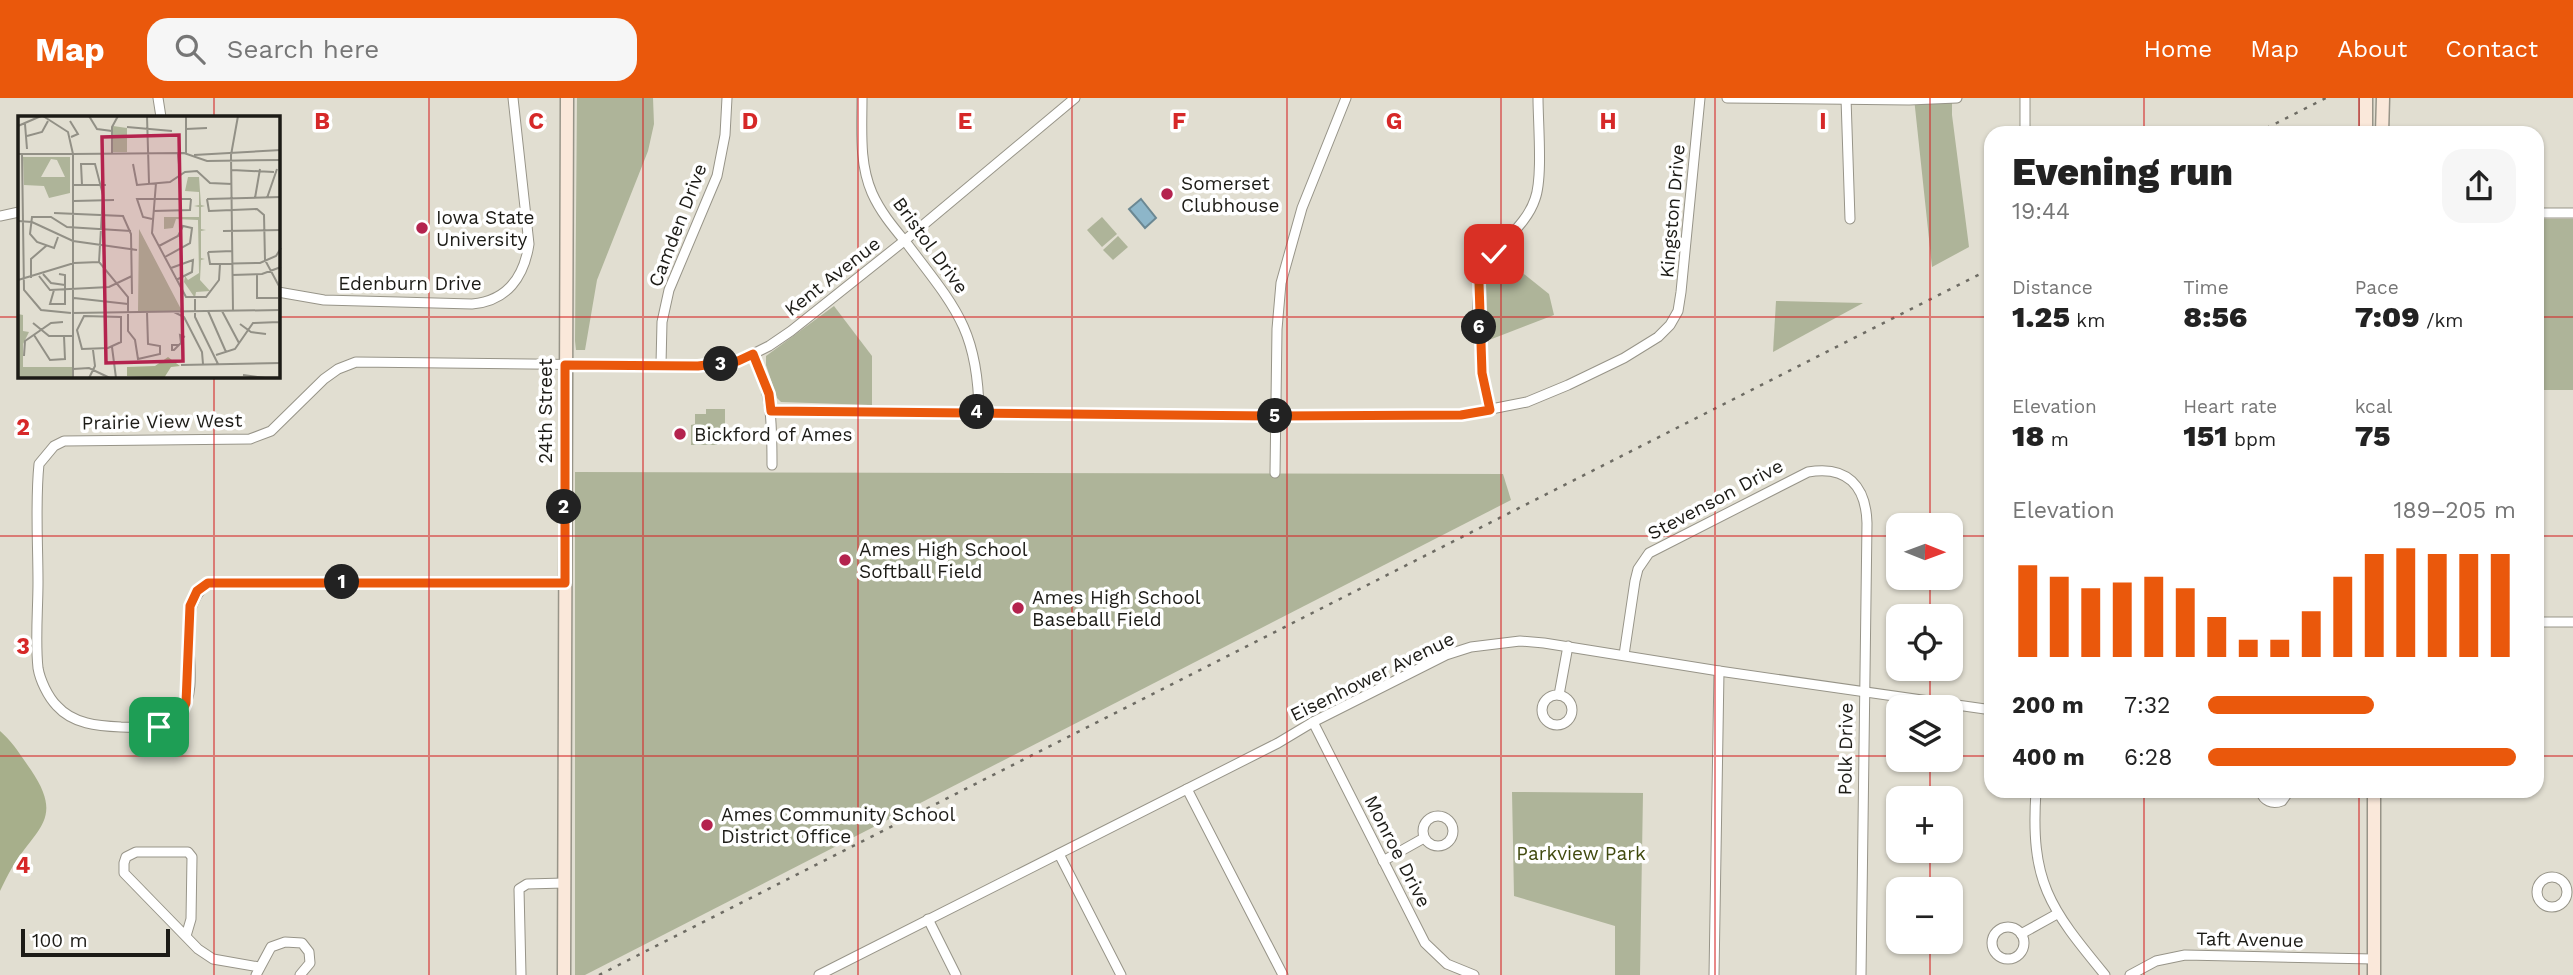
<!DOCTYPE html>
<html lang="en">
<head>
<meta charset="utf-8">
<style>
	:root { --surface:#fff; --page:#f6f6f6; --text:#222; --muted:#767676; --accent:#ea580c }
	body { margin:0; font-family:"Work Sans",sans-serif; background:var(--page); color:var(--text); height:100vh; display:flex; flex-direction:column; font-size:26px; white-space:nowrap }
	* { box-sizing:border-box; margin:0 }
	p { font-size:23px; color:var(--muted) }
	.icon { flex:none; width:38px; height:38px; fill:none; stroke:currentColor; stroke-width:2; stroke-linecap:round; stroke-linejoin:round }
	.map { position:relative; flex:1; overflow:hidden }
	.sheet { position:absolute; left:1984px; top:28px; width:560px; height:672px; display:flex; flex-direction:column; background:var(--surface); border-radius:21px; box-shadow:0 2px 5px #0004 }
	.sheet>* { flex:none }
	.needle { width:46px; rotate:91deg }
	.fabs { position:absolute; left:1886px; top:415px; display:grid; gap:14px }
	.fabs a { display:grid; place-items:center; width:77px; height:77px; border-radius:14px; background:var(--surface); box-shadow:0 2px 5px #0004; font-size:35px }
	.scale { position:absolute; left:21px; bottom:18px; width:149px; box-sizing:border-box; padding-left:7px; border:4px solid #1c1b16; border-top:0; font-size:19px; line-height:24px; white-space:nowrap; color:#1c1b16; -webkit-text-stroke:5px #fff; paint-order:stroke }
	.pin { position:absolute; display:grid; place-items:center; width:60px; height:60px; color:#fff; margin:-30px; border-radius:14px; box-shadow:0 4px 10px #0006 }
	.km { position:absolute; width:35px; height:35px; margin:-18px; border-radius:50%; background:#222; color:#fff; font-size:19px; line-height:35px; text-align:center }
	.round { display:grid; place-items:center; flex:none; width:74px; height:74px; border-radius:21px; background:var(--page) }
	.head { display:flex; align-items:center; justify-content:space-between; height:119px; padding:0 28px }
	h1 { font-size:38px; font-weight:800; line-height:52px }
	.stats { display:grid; grid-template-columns:repeat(3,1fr); gap:10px; height:119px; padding:7px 28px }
	.stats div { display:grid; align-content:center }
	.stats b { font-size:30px; font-weight:800 }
	.stats small { font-size:19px; font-weight:400 }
	.stats p { font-size:19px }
	.chart { height:196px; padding:14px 28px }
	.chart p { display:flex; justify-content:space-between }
	.chart svg { width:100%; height:126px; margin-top:7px; stroke:var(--accent); stroke-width:6 }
	ul { padding:0 28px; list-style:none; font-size:23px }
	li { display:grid; grid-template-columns:112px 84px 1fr; align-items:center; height:52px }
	li i { height:18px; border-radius:9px; background:var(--accent) }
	header { display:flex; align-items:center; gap:42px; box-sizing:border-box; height:98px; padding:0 35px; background:var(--accent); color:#fff }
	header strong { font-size:33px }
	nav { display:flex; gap:38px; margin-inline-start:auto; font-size:24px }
	.search { width:490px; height:63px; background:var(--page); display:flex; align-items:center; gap:18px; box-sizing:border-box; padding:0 24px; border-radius:21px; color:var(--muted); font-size:26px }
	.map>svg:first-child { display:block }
</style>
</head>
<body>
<header>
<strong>Map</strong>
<div class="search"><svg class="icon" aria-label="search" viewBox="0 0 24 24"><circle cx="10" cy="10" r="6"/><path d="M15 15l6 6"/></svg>Search here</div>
<nav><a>Home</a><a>Map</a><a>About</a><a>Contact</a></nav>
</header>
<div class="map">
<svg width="2573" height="877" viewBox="0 0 2573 877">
	<rect width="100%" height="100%" fill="#e1ded1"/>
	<g fill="#aeb499">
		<path d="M 577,0 L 653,0 L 654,26 L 648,53 L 597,182 L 585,252 L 576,252 L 575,243 Z"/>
		<path d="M 1914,0 L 1952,0 L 1952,17 L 1969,149 L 1932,169 Z"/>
		<path d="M 1102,119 L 1117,136 L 1102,149 L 1087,132 Z"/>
		<rect x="2538" y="121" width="35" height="171"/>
		<path d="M 1118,138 L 1128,149 L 1113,162 L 1103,152 Z"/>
		<path d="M 1500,157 L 1549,196 L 1554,217 L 1484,244 C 1484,210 1477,184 1500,157 Z"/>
		<path d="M 1776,203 L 1863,205 L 1773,254 Z"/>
		<path d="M 834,208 L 872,258 L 872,307 L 781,304 L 777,300 L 766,267 L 766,258 Z"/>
		<path d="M 706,311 L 725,311 L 725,345 L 718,345 L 717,347 L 691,347 L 691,327 L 695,326 L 695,316 L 706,316 Z"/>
		<path d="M 575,374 L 1503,376 L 1511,402 L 585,877 L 575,877 Z"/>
		<path d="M 1512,694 L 1643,695 L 1640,877 L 1615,877 L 1615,828 L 1514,798 Z"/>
	</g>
	<path fill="#a7af8b" d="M 0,633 C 13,644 21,658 31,672 C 64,721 37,729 13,768 C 8,776 4,785 0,793 Z"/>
	<path fill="#8db6c9" stroke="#6b8893" stroke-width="2" d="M 1141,101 L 1156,120 L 1145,130 L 1129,111 Z"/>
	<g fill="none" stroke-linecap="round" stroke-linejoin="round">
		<g stroke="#979488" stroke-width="11">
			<g id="street">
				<path d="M 158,0 L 161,19"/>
				<path d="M 862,0 C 862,32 859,65 872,95 C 881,115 894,130 908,147 C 955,209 978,232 979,314"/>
				<path d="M 1727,0 L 1909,2 L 1957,0"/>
				<path d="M 1846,0 L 1850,121"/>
				<path d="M 2025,33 L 2025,0"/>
				<path d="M 2481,34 L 2481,35"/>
				<path d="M 2538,115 L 2573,115"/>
				<path d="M 0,118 L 19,114"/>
				<path d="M 278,194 L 324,202 L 472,206 C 507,203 524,179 529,146 L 513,0"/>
				<path d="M 753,256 C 772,295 772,324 772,367"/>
				<path d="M 661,266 L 662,224 L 669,192 L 717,78 L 725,37 L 727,0"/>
				<path d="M 1490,312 C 1483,279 1468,193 1487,165 C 1501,144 1527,126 1535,101 C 1543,80 1538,25 1538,0"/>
				<path d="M 771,313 L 1277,318 L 1461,317 L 1527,304 L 1568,287 L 1624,260 L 1658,239 L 1670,227 L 1678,213 L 1681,194 L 1700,0"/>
				<path d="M 1275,375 L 1277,231 L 1281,185 L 1302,110 L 1346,0"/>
				<path d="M 565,485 L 208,485 C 168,516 206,579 181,616 C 168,634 139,629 121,629 C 98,628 73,626 57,608 C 48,599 40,582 38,570 C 35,542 38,512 38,484 C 38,445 35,405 39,366 L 54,348 L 64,343 L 250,341 L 271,333 L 324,281 L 338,271 L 356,264 L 698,268 L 739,263 L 769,248 L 791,233 L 904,143 L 1075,0"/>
				<path d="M 2538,524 L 2573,524"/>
				<path d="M 1624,557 L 1635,483 L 1638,471 L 1649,455 L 1808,374 C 1847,367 1866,388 1867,425 L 1861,877"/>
				<path d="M 1559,597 L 1568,548"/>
				<circle cx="1557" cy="612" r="15"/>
				<path d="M 1313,624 L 1425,845 L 1447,866 L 1474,877"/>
				<path d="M 1187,691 L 1283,877"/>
				<path d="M 2036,693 C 2030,784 2049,809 2105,877"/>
				<path d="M 2260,693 C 2264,703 2272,707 2282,703 L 2289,693"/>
				<circle cx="1438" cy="733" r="15"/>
				<path d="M 1059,756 L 1121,877"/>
				<path d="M 1383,763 L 1424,740"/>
				<circle cx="2552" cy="794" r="15"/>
				<path d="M 928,821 L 956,877"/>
				<circle cx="2008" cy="845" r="16"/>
				<path d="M 2021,836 L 2057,816"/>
				<path d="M 186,838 L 191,821 L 192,759 L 188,754 L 136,754 L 126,759 L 124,765 L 124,775 L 198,851 L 213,861 L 259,869"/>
				<path d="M 256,877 L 271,849 L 285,844 L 302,845 L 309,854 L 310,865 L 300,877"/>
				<path d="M 521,877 L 519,791 L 527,786 L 564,785"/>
				<path d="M 819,877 L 1278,645 L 1313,624 L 1446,557 L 1471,549 L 1520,543 L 1544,545 L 1719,573 L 1992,612"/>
				<path d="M 1714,877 L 1719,573"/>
				<path d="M 2130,877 L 2156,863 L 2185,857 L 2374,861"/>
			</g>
		</g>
		<g stroke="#979488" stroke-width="15">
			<g id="secondary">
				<path d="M 2366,35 L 2366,0"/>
				<path d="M 2382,35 L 2383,0"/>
				<path d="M 564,877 L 567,0"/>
				<path d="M 2374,877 L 2374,693"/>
			</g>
		</g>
		<use href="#street" stroke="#fff" stroke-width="9"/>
		<use href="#secondary" stroke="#fae8da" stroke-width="12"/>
		<g stroke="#6e6c64" stroke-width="2.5" stroke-dasharray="3.5 7" stroke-linecap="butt">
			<path d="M 2257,35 L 2326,0"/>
			<path d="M 599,877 L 1992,170"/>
		</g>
	</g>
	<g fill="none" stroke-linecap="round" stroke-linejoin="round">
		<g stroke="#fff" stroke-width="14">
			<path id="route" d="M 159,629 L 180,618 L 186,605 L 190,508 L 197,493 L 208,485 L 565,485 L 565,267 L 698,268 L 738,263 L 753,256 L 769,296 L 771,313 L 1277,318 L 1461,317 L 1490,312 L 1482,275 L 1479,185 L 1484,169 L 1494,156"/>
		</g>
		<use href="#route" stroke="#ea580c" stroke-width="9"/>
	</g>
	<path fill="none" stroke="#d62828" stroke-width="2" stroke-opacity="0.55" d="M 214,0 L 214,19M 429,0 L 429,877M 643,0 L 643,877M 858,0 L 858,877M 1072,0 L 1072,877M 1287,0 L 1287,877M 1501,0 L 1501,877M 1715,0 L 1715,877M 1930,0 L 1930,427M 2144,0 L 2144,35M 2359,0 L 2359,35M 0,219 L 19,219M 278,219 L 1992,219M 2538,219 L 2573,219M 214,278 L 214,877M 0,438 L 1899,438M 1951,438 L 1992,438M 2538,438 L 2573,438M 1930,480 L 1930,518M 1930,570 L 1930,609M 0,658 L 1899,658M 1951,658 L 1992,658M 2538,658 L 2573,658M 1930,662 L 1930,700M 2144,693 L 2144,877M 2359,693 L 2359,877M 1930,752 L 1930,791M 1930,844 L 1930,877"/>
	<g fill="#b4234e" stroke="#fff" stroke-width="2.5">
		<circle cx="1167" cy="96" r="7"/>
		<circle cx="422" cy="130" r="7"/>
		<circle cx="680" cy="336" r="7"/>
		<circle cx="845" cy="462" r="7"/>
		<circle cx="1018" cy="510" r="7"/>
		<circle cx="707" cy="727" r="7"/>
	</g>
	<g text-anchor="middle" stroke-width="7" stroke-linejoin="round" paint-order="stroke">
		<g font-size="19" fill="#1c1b16" stroke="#fff" text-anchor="start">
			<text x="1181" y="92">Somerset<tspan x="1181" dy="22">Clubhouse</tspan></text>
			<text x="436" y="126">Iowa State<tspan x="436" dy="22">University</tspan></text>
			<text x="694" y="343">Bickford of Ames</text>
			<text x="859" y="458">Ames High School<tspan x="859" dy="22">Softball Field</tspan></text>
			<text x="1032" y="506">Ames High School<tspan x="1032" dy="22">Baseball Field</tspan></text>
			<text x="721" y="723">Ames Community School<tspan x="721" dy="22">District Office</tspan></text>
		</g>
		<g font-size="19" fill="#1c1b16" stroke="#fff">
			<text transform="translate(1672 113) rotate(-85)" y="7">Kingston Drive</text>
			<text transform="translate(677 127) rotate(-69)" y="7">Camden Drive</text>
			<text transform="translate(931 147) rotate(54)" y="7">Bristol Drive</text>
			<text transform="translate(832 178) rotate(-38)" y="7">Kent Avenue</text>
			<text x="410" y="192">Edenburn Drive</text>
			<text transform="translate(545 313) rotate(-90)" y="7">24th Street</text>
			<text transform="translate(162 323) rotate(-1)" y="7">Prairie View West</text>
			<text transform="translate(1715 401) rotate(-28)" y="7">Stevenson Drive</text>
			<text transform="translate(1372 578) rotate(-26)" y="7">Eisenhower Avenue</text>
			<text transform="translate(1845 651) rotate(-89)" y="7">Polk Drive</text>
			<text transform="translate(1398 753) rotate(63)" y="7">Monroe Drive</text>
			<text transform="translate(2250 841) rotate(1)" y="7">Taft Avenue</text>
		</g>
		<g font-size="19" fill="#414a0f" stroke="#fff">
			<text x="1581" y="762">Parkview Park</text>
		</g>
	</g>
	<g transform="translate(18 18)">
		<rect width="262" height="262" fill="#e1ded1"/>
		<path d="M 95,10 L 109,12 L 109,36 L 95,36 ZM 5,41 L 52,41 L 52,77 L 31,82 L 26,70 L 6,69 ZM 33,43 L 39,44 L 47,61 L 23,61 ZM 170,61 L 181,61 L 183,89 L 187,90 L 183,91 L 183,113 L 188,114 L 183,115 L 183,142 L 187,143 L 183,144 L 182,164 L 192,175 L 178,176 L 177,182 L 166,166 L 167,160 L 170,164 L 181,157 L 180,104 L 158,103 L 155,112 L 146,113 L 146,101 L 181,101 L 181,91 L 176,90 L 181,89 L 181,76 L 167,75 ZM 121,113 L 164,195 L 120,196 ZM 0,198 L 5,199 L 5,215 L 11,216 L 5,228 L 5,251 L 55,251 L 55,262 L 0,262 Z" fill="#aeb499" fill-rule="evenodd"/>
		<path d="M 150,241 L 162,250 L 153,251 L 146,262 L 109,260 L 109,251 L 137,250 Z" fill="#a7af8b"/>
		<path fill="none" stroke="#929086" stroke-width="2" d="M 25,0 L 50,16 L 55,38 L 166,37 L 189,45 L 263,44M 71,0 L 79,13 L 94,15M 129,0 L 131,67M 168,0 L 168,37M 52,5 L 60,18 L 53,21M 7,8 L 9,33M 0,10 L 23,0M 109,11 L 154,15M 168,13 L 189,12M 9,20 L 24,16 L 30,5M 94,37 L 94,11 L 100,0M 160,37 L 162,60M 0,38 L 55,38 L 55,216M 4,38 L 6,174 L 23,194 L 53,197M 176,39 L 263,34M 115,48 L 119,69 L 152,66 L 167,56 L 179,55 L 192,67 L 214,68M 214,54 L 256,56M 138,67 L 134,117 L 168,181 L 188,181 L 201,164 L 202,148M 56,69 L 88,69M 64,69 L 63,48 L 77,48 L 85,79 L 81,146 L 110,181 L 110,215 L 117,224 L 120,243 L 142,238 L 142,230 L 130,228 L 129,196M 237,82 L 242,53M 249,82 L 259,53M 189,83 L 191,95 L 239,93 L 246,99 L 247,144 L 261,170 L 262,262M 189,83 L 263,81M 56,85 L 96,84M 135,95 L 172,94 L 173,83M 36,97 L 105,100 L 113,118 L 114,178M 134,103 L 125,101 L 119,83 L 173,83M 0,105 L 14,106 L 55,125 L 119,134M 205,115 L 263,114M 40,121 L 36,132 L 19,126 L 12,118 L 14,101 L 33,101 L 49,111 L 113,115M 141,130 L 160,120 L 165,110 L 174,112 L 172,127 L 147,141M 190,136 L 192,148 L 242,147 L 258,140 L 263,132M 190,136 L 214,135M 153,152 L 175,144 L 174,156 L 158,164M 25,158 L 33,167 L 47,169M 214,159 L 244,158 L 263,151M 239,159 L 239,182 L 261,182M 21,160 L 32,174 L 91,171 L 114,160M 13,162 L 13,143 L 28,130M 0,164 L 56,147 L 81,146M 36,174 L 32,188 L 47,188 L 47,159 L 41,158M 56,182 L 110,188M 177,183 L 177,201 L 200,248M 190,195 L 208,236M 204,195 L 221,227M 215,195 L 213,39 L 220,0M 156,196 L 166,201 L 184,236 L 185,248M 54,197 L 263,194M 66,200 L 103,201 L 103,226 L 90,232 L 64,233 L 59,214 ZM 15,207 L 31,220 L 55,220M 222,208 L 233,216 L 248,218M 55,213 L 55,262M 16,219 L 32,244 L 47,243 L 46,220M 161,229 L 154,229 L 154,234 L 156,234 L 163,227 L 162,219 L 167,221M 94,231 L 98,262M 198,239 L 217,233 L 235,207 L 261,206M 6,240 L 7,225 L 33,207 L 45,206M 163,249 L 263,247M 55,253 L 71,252 L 92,262M 225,259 L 247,262M 71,262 L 77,250 L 75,234"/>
		<path fill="#b4234e" fill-opacity="0.15" stroke="#b4234e" stroke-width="3.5" d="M 161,19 L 165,245 L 88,247 L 84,21 Z"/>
		<rect width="262" height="262" fill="none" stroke="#1c1b16" stroke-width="3.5"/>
	</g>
	<g font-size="23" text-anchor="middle" font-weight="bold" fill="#d62828" stroke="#fff" stroke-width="7" stroke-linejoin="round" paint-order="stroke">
		<text x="322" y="31">B</text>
		<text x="536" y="31">C</text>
		<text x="750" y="31">D</text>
		<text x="965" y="31">E</text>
		<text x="1179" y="31">F</text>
		<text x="1394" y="31">G</text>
		<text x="1608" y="31">H</text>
		<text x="1823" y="31">I</text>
		<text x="23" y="337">2</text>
		<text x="23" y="556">3</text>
		<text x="23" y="775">4</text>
	</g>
</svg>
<div class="fabs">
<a><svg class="needle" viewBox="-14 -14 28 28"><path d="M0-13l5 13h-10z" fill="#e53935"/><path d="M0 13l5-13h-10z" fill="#767676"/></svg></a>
<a><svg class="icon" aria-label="locate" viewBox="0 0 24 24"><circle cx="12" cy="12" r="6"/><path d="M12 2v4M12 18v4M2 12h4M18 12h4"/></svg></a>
<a><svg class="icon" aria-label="layers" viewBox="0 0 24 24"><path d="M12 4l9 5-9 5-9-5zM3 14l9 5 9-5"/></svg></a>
<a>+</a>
<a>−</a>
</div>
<div class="scale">100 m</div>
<div class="pin" style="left:159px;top:629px;background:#1e9e55"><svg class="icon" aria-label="arrive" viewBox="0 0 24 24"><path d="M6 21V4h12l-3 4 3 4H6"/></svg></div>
<div class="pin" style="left:1494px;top:156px;background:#d93025"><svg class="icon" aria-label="check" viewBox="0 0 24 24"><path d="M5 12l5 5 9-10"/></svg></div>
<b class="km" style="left:342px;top:484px">1</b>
<b class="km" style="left:564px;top:409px">2</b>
<b class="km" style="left:721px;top:266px">3</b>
<b class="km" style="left:977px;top:314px">4</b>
<b class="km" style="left:1275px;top:318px">5</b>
<b class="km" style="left:1479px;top:229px">6</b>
<section class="sheet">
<div class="head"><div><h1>Evening run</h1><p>19:44</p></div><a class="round"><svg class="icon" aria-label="share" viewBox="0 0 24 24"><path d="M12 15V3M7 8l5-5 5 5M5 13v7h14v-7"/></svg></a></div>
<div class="stats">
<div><p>Distance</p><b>1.25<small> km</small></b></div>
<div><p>Time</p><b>8:56</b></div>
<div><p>Pace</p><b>7:09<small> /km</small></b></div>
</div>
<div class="stats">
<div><p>Elevation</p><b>18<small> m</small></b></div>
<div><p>Heart rate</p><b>151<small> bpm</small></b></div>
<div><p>kcal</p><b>75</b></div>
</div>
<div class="chart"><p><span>Elevation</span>189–205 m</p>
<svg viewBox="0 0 160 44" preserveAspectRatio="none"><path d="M5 44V12M15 44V16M25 44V20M35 44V18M45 44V16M55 44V20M65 44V30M75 44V38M85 44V38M95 44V28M105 44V16M115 44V8M125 44V6M135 44V8M145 44V8M155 44V8"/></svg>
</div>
<ul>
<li><b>200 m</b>7:32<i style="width:54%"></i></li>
<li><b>400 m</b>6:28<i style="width:100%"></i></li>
</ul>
</section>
</div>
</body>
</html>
